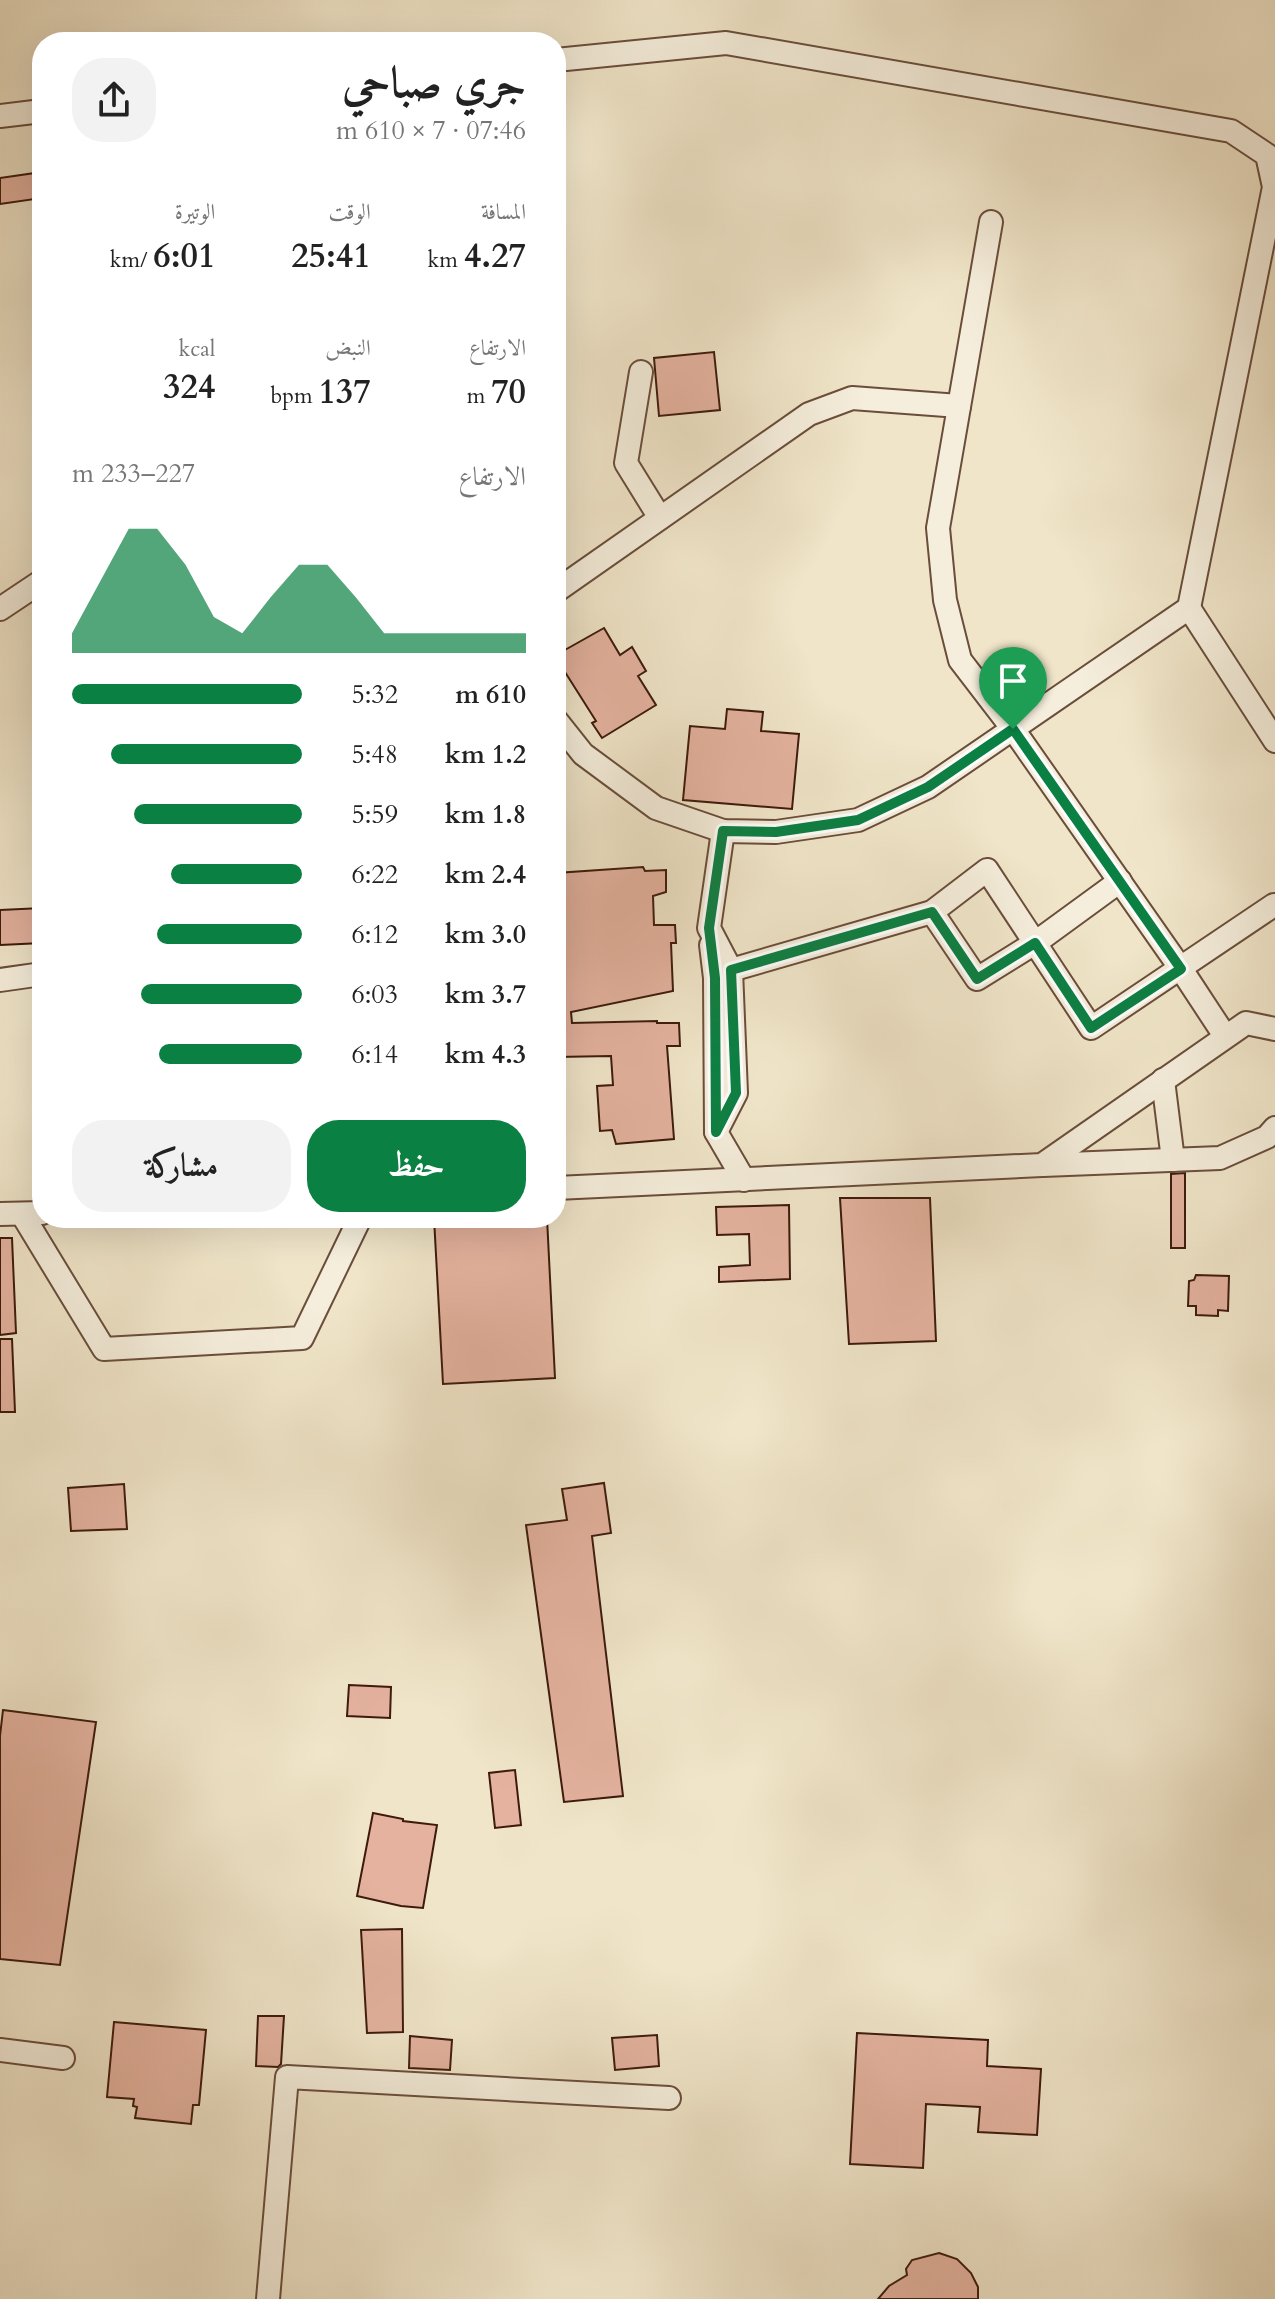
<!DOCTYPE html>
<html lang="ar">
<head>
<meta charset="utf-8">
<style>
	:root { --surface:#fff; --page:#f2f2f2; --text:#222; --muted:#767676; --accent:#0b8043 }
	body { margin:0; font-family:Cardo,Amiri,serif; background:var(--page); color:var(--text); direction:rtl; height:100vh; display:flex; flex-direction:column; font-size:30px; white-space:nowrap }
	* { box-sizing:border-box; margin:0 }
	p { font-size:26px; color:var(--muted) }
	.icon { flex:none; width:44px; height:44px; fill:none; stroke:currentColor; stroke-width:2; stroke-linecap:round; stroke-linejoin:round }
	.map { position:relative; flex:1; overflow:hidden; direction:ltr }
	.drawer { position:absolute; left:32px; top:32px; width:534px; height:1196px; display:flex; flex-direction:column; background:var(--surface); border-radius:32px; box-shadow:0 8px 32px #0002; direction:rtl }
	.drawer>* { flex:none }
	.pin { position:absolute; display:grid; place-items:center; width:68px; height:68px; color:#fff; margin:-82px -34px; border-radius:50% 50% 50% 0; rotate:-45deg; box-shadow:0 0 8px #0007 }
	.pin .icon { rotate:45deg }
	.round { display:grid; place-items:center; flex:none; width:84px; height:84px; border-radius:32px; background:var(--page) }
	.head { display:flex; align-items:center; justify-content:space-between; height:136px; padding:0 40px }
	h1 { font-size:44px; font-weight:600; line-height:60px }
	.stats { display:grid; grid-template-columns:repeat(3,1fr); gap:12px; height:136px; padding:8px 40px }
	.stats div { display:grid; align-content:center }
	.stats b { font-size:34px; font-weight:600 }
	.stats small { font-size:22px; font-weight:400 }
	.stats p { font-size:22px }
	.chart { height:224px; padding:16px 40px }
	.chart p { display:flex; justify-content:space-between }
	.chart svg { width:100%; height:144px; margin-top:8px; fill:var(--accent); opacity:.7 }
	.cta { display:flex; gap:16px; margin-top:auto; padding:16px 40px }
	.cta a { flex:1; height:92px; border-radius:32px; background:var(--accent); color:#fff; font-size:32px; font-weight:600; line-height:92px; text-align:center }
	.cta a+a { background:var(--page); color:var(--text) }
	ul { padding:0 40px; list-style:none; font-size:26px }
	li { display:grid; grid-template-columns:128px 96px 1fr; align-items:center; height:60px }
	li i { height:20px; border-radius:10px; background:var(--accent) }
	.map>svg:first-child { display:block }
</style>
</head>
<body>
<div class="map">
<svg width="1275" height="2299" viewBox="0 0 1275 2299">
	<rect width="100%" height="100%" fill="#f0e5c9"/>
	<filter id="stains"><feTurbulence type="fractalNoise" baseFrequency=".0025" numOctaves="4"/><feColorMatrix values="0 0 0 0 .2 0 0 0 0 .09 0 0 0 0 .02 0 0 0 .5 -.17"/></filter>
	<radialGradient id="worn" r=".72"><stop offset=".6" stop-color="#630" stop-opacity="0"/><stop offset="1" stop-color="#630" stop-opacity=".3"/></radialGradient>
	<g fill="#e4b29f" stroke="#3d1a0c" stroke-width="2">
		<path d="M 42,172 L 42,198 L 0,204 L 0,178 Z"/>
		<path d="M 714,352 L 720,410 L 659,416 L 654,358 Z"/>
		<path d="M 604,628 L 620,655 L 632,647 L 646,671 L 638,676 L 656,705 L 602,738 L 592,723 L 596,721 L 565,672 L 556,677 L 556,655 Z"/>
		<path d="M 727,709 L 763,712 L 761,731 L 799,734 L 792,809 L 683,800 L 690,726 L 725,729 Z"/>
		<path d="M 643,867 L 645,871 L 666,870 L 666,892 L 653,896 L 654,925 L 675,925 L 676,943 L 671,943 L 673,991 L 571,1012 L 572,1023 L 657,1021 L 657,1023 L 679,1023 L 680,1046 L 667,1046 L 674,1139 L 616,1144 L 612,1130 L 600,1131 L 597,1086 L 613,1085 L 611,1056 L 556,1057 L 556,873 Z"/>
		<path d="M 42,908 L 42,943 L 0,945 L 0,910 Z"/>
		<path d="M 1185,1173 L 1185,1248 L 1171,1248 L 1171,1174 Z"/>
		<path d="M 840,1198 L 930,1198 L 936,1341 L 849,1344 Z"/>
		<path d="M 789,1205 L 790,1279 L 719,1282 L 719,1267 L 750,1265 L 749,1234 L 717,1235 L 716,1207 Z"/>
		<path d="M 434,1218 L 547,1218 L 555,1378 L 443,1384 Z"/>
		<path d="M 0,1238 L 12,1238 L 16,1333 L 0,1335 Z"/>
		<path d="M 1196,1275 L 1229,1276 L 1228,1311 L 1218,1310 L 1218,1316 L 1196,1315 L 1196,1306 L 1188,1306 L 1189,1281 L 1194,1280 Z"/>
		<path d="M 0,1339 L 12,1339 L 15,1412 L 0,1412 Z"/>
		<path d="M 604,1483 L 611,1533 L 592,1536 L 623,1796 L 564,1802 L 526,1525 L 567,1520 L 562,1489 Z"/>
		<path d="M 124,1484 L 127,1529 L 71,1531 L 68,1488 Z"/>
		<path d="M 349,1685 L 391,1687 L 390,1718 L 347,1716 Z"/>
		<path d="M 3,1710 L 96,1722 L 60,1965 L 0,1959 L 0,1736 Z"/>
		<path d="M 515,1770 L 521,1825 L 495,1828 L 489,1773 Z"/>
		<path d="M 373,1813 L 403,1819 L 403,1821 L 437,1825 L 423,1908 L 401,1906 L 357,1896 Z"/>
		<path d="M 402,1929 L 403,2032 L 367,2033 L 361,1930 Z"/>
		<path d="M 258,2016 L 284,2016 L 281,2064 L 278,2067 L 256,2066 Z"/>
		<path d="M 114,2022 L 206,2030 L 199,2105 L 193,2105 L 191,2124 L 135,2118 L 137,2107 L 133,2106 L 134,2099 L 107,2097 Z"/>
		<path d="M 857,2033 L 988,2040 L 987,2066 L 1041,2069 L 1037,2135 L 978,2132 L 980,2107 L 926,2104 L 923,2168 L 850,2164 Z"/>
		<path d="M 657,2035 L 659,2066 L 615,2070 L 612,2038 Z"/>
		<path d="M 410,2036 L 452,2040 L 450,2070 L 409,2068 Z"/>
		<path d="M 939,2253 L 957,2259 L 971,2273 L 978,2287 L 978,2299 L 878,2299 L 889,2286 L 907,2275 L 906,2269 L 912,2260 Z"/>
	</g>
	<g fill="none" stroke-linecap="round" stroke-linejoin="round">
		<g stroke="#6a4d3b" stroke-width="26">
			<g id="minor">
				<path d="M 556,60 L 726,43 L 1231,131 L 1267,155 L 1274,187 L 1189,608 L 928,787 L 858,820 L 776,832 L 723,831 L 656,808 L 583,754 L 556,720"/>
				<path d="M 0,116 L 42,111"/>
				<path d="M 991,222 L 938,528 L 945,600 L 960,660 L 1013,729 L 1181,969 L 1225,1036"/>
				<path d="M 641,372 L 626,463 L 660,518"/>
				<path d="M 556,591 L 809,414 L 852,398 L 959,406"/>
				<path d="M 1189,608 L 1275,741"/>
				<path d="M 0,609 L 42,581"/>
				<path d="M 932,912 L 977,979 L 1035,943 L 1120,881"/>
				<path d="M 711,945 L 715,978 L 716,1132 L 744,1180"/>
				<path d="M 731,970 L 932,912 L 987,870 L 1091,1028 L 1274,905"/>
				<path d="M 0,980 L 42,974"/>
				<path d="M 1163,1080 L 1173,1160"/>
				<path d="M 716,1132 L 736,1093 L 731,970 L 709,928 L 723,831"/>
				<path d="M 1043,1165 L 1220,1158 L 1267,1137 L 1275,1128"/>
				<path d="M 556,1188 L 1042,1165 L 1246,1023 L 1275,1029"/>
				<path d="M 0,1214 L 42,1213"/>
				<path d="M 22,1214 L 104,1349 L 302,1338 L 360,1218"/>
				<path d="M 0,2050 L 63,2058"/>
				<path d="M 268,2299 L 287,2077 L 669,2098"/>
			</g>
		</g>
		<use href="#minor" stroke="#f5eedc" stroke-width="22"/>
	</g>
	<g fill="none" stroke-linecap="round" stroke-linejoin="round">
		<g stroke="#fff" stroke-width="16">
			<path id="route" d="M 1013,729 L 1181,969 L 1091,1028 L 1035,943 L 977,979 L 932,912 L 731,970 L 736,1093 L 716,1132 L 715,978 L 709,928 L 723,831 L 776,832 L 858,820 L 928,787 Z"/>
		</g>
		<use href="#route" stroke="#0b8043" stroke-width="10"/>
	</g>
	<rect width="100%" height="100%" filter="url(#stains)"/>
	<rect width="100%" height="100%" fill="url(#worn)"/>
</svg>
<div class="pin" style="left:1013px;top:729px;background:#1e9e55"><svg class="icon" aria-label="arrive" viewBox="0 0 24 24"><path d="M6 21V4h12l-3 4 3 4H6"/></svg></div>
<section class="drawer">
<div class="head"><div><h1>جري صباحي</h1><p>07:46 · 7 × 610 m</p></div><a class="round"><svg class="icon" aria-label="share" viewBox="0 0 24 24"><path d="M12 15V3M7 8l5-5 5 5M5 13v7h14v-7"/></svg></a></div>
<div class="stats">
<div><p>المسافة</p><b>4.27<small> km</small></b></div>
<div><p>الوقت</p><b>25:41</b></div>
<div><p>الوتيرة</p><b>6:01<small> /km</small></b></div>
</div>
<div class="stats">
<div><p>الارتفاع</p><b>70<small> m</small></b></div>
<div><p>النبض</p><b>137<small> bpm</small></b></div>
<div><p>kcal</p><b>324</b></div>
</div>
<div class="chart"><p><span>الارتفاع</span>227–233 m</p>
<svg viewBox="0 0 160 44" preserveAspectRatio="none"><path d="M0 44V38L10 22L20 6L30 6L40 17L50 33L60 38L70 27L80 17L90 17L100 27L110 38L120 38L130 38L140 38L150 38L160 38V44z"/></svg>
</div>
<ul>
<li><b>610 m</b>5:32<i style="width:100%"></i></li>
<li><b>1.2 km</b>5:48<i style="width:83%"></i></li>
<li><b>1.8 km</b>5:59<i style="width:73%"></i></li>
<li><b>2.4 km</b>6:22<i style="width:57%"></i></li>
<li><b>3.0 km</b>6:12<i style="width:63%"></i></li>
<li><b>3.7 km</b>6:03<i style="width:70%"></i></li>
<li><b>4.3 km</b>6:14<i style="width:62%"></i></li>
</ul>
<div class="cta"><a>حفظ</a><a>مشاركة</a></div>
</section>
</div>
</body>
</html>
